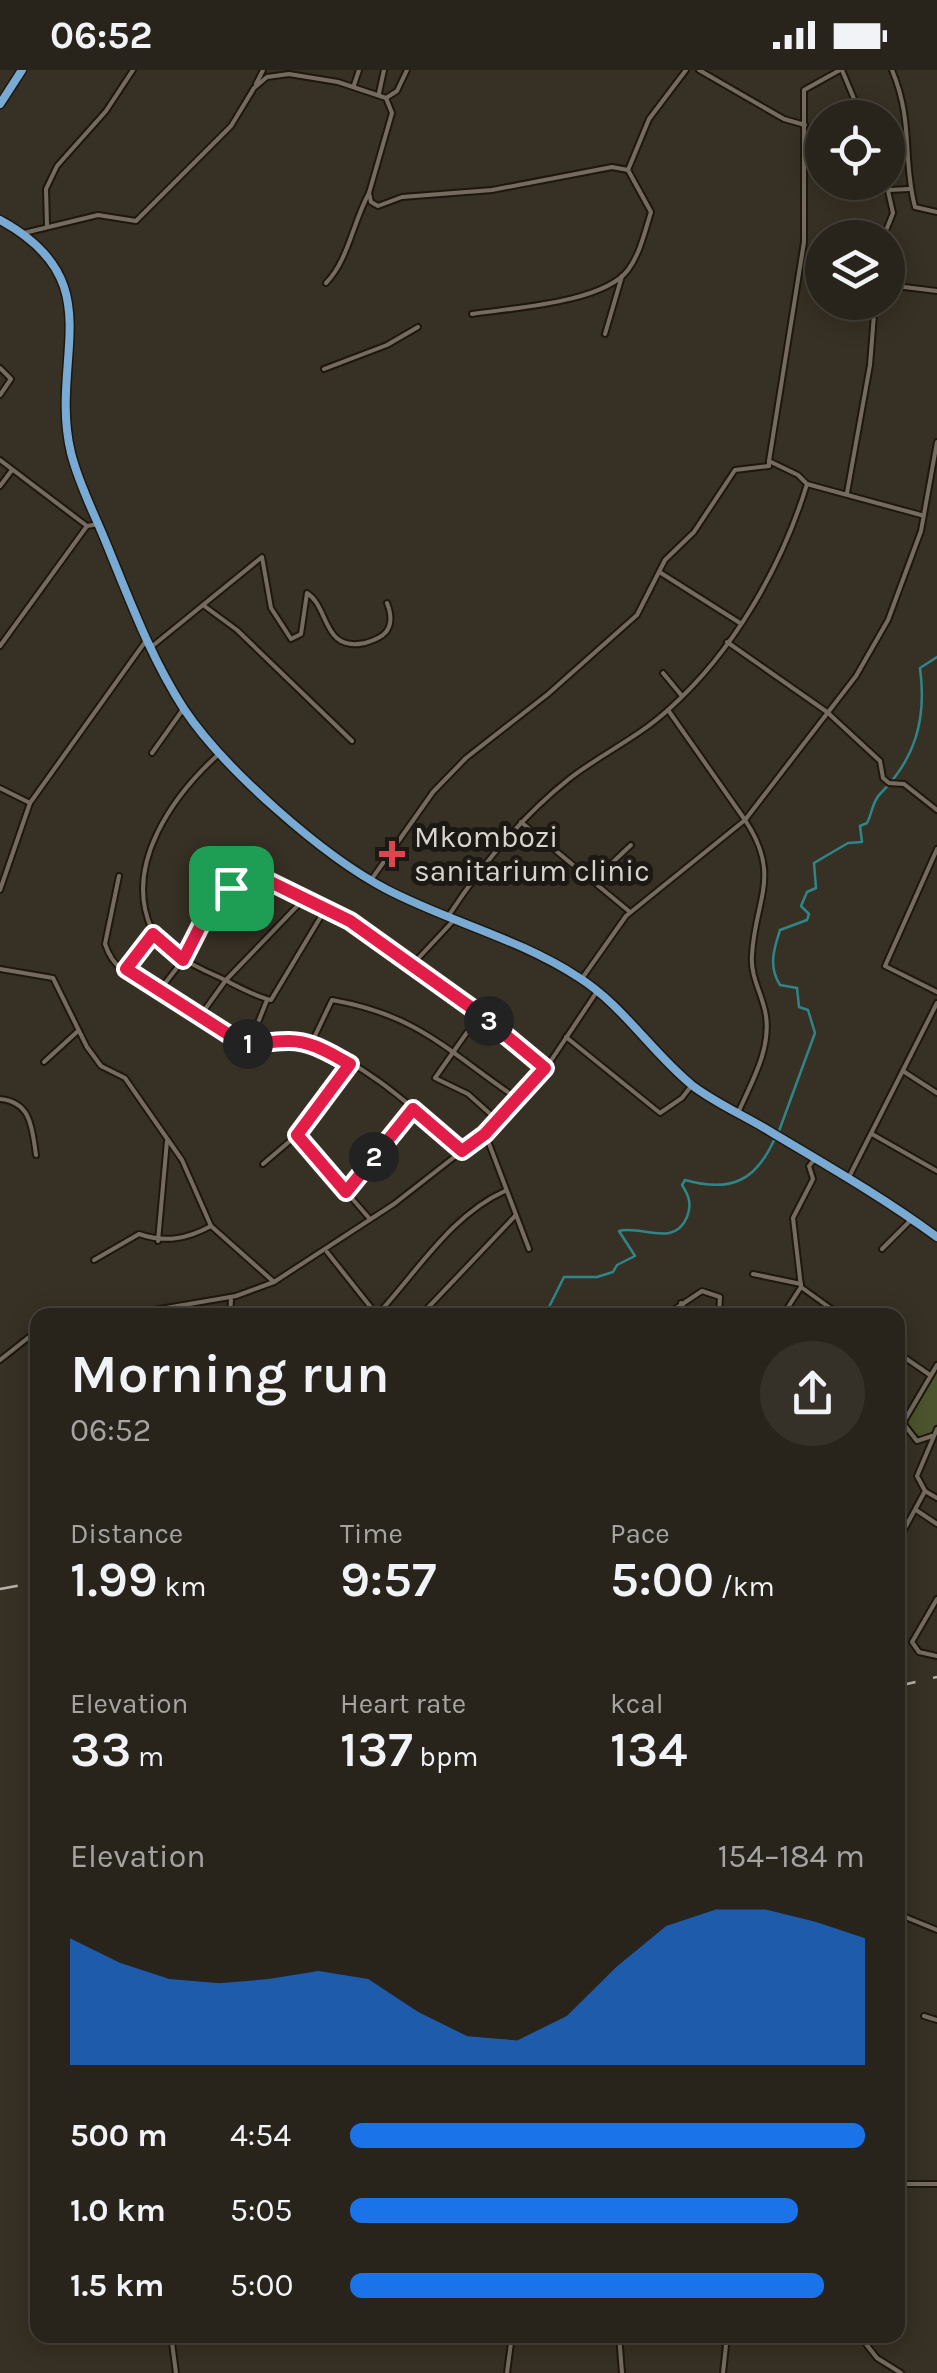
<!DOCTYPE html>
<html lang="en">
<head>
<meta charset="utf-8">
<style>
	:root { --surface:#29241b; --page:#353028; --text:#f1f3f6; --muted:#a5a4a3; --line:#45413a; --accent:#1a73e8 }
	body { margin:0; font-family:Karla,sans-serif; background:var(--page); color:var(--text); height:100vh; display:flex; flex-direction:column; font-size:38px; white-space:nowrap }
	* { box-sizing:border-box; margin:0 }
	p { font-size:32px; color:var(--muted) }
	.icon { flex:none; width:55px; height:55px; fill:none; stroke:currentColor; stroke-width:2; stroke-linecap:round; stroke-linejoin:round }
	.map { position:relative; flex:1; overflow:hidden }
	.side { position:absolute; left:30px; top:1238px; width:875px; height:1035px; display:flex; flex-direction:column; background:var(--surface); border-radius:20px; box-shadow:0 5px 25px #0003,0 0 0 2px var(--line) }
	.side>* { flex:none }
	.tools { position:absolute; left:805px; top:30px; display:grid; gap:20px }
	.tools a { display:grid; place-items:center; width:100px; height:100px; border-radius:50%; background:var(--surface); box-shadow:0 5px 25px #0003,0 0 0 2px var(--line); font-size:50px }
	.pin { position:absolute; display:grid; place-items:center; width:85px; height:85px; color:#fff; margin:-42px; border-radius:20px; box-shadow:0 5px 15px #0006 }
	.km { position:absolute; width:50px; height:50px; margin:-25px; border-radius:50%; background:#222; color:#fff; font-size:28px; line-height:50px; text-align:center }
	.round { display:grid; place-items:center; flex:none; width:105px; height:105px; border-radius:52px; background:var(--page) }
	.summary { display:flex; align-items:center; justify-content:space-between; height:170px; padding:0 40px }
	h1 { font-size:55px; font-weight:600; line-height:75px }
	.stats { display:grid; grid-template-columns:repeat(3,1fr); gap:15px; height:170px; padding:10px 40px }
	.stats div { display:grid; align-content:center }
	.stats b { font-size:50px; font-weight:600 }
	.stats small { font-size:28px; font-weight:400 }
	.stats p { font-size:28px }
	.chart { height:280px; padding:20px 40px }
	.chart p { display:flex; justify-content:space-between }
	.chart svg { width:100%; height:180px; margin-top:10px; fill:var(--accent); opacity:.7 }
	ul { padding:0 40px; list-style:none; font-size:32px }
	li { display:grid; grid-template-columns:160px 120px 1fr; align-items:center; height:75px }
	li i { height:25px; border-radius:12px; background:var(--accent) }
	.status { display:flex; justify-content:space-between; align-items:center; height:70px; padding:0 50px; background:var(--surface); direction:ltr }
	.status svg { height:28px; fill:currentColor }
	.map>svg:first-child { display:block }
</style>
</head>
<body>
<div class="status"><b>06:52</b><svg viewBox="0 0 49 12"><path d="M0 12V9h3v3zM5 12V6h3v6zM10 12V3h3v9zM15 12V0h3v12zM26 1h20v11H26zM47 4h2v5h-2z"/></svg></div>
<div class="map">
<svg width="937" height="2303" viewBox="0 0 937 2303">
	<rect width="100%" height="100%" fill="#373024"/>
	<path fill="#4b542c" d="M 937,1298 L 937,1356 L 931,1365 L 919,1366 L 909,1358 L 908,1344 Z"/>
	<g fill="none" stroke-linecap="round" stroke-linejoin="round">
		<g stroke="#2f8689" stroke-width="2.5">
			<path d="M 779,1061 L 815,963 L 808,940 L 799,937 L 797,918 L 780,915 C 768,896 774,879 780,860 L 807,850 L 809,844 L 801,836 L 807,822 L 816,818 L 814,793 L 848,773 L 862,772 L 860,756 L 867,753 C 872,744 872,732 880,724 C 915,689 927,650 920,598 L 937,587"/>
			<path d="M 551,1245 L 549,1237 L 564,1207 L 597,1207 L 613,1202 L 617,1195 L 635,1186 L 619,1161 C 642,1155 674,1178 687,1147 C 692,1134 689,1126 682,1115 L 685,1110 C 731,1123 756,1111 775,1068"/>
		</g>
		<g stroke="#1e170d" stroke-width="8">
			<g id="minor">
				<path d="M 699,0 L 784,49 L 805,55"/>
				<path d="M 842,0 L 862,48"/>
				<path d="M 892,0 C 914,53 902,87 915,137 L 937,142"/>
				<path d="M 256,14 L 263,0"/>
				<path d="M 354,15 L 359,0"/>
				<path d="M 379,23 L 384,0"/>
				<path d="M 386,28 L 397,21 L 407,0"/>
				<path d="M 889,120 L 909,119"/>
				<path d="M 47,155 L 46,119 L 57,96 L 106,41 L 133,0"/>
				<path d="M 24,163 L 98,145 L 136,151 L 231,56 L 254,18 L 267,7 L 289,4 L 338,12 L 386,28 L 392,43 L 369,123 L 371,132 L 378,136 L 402,127 L 492,120 L 612,97 L 628,100 L 649,49 L 686,0"/>
				<path d="M 883,168 L 893,143 L 886,112"/>
				<path d="M 326,213 C 348,191 353,152 369,123"/>
				<path d="M 888,215 L 937,221"/>
				<path d="M 472,244 C 511,238 603,233 628,200 C 640,184 645,161 651,142 L 628,100"/>
				<path d="M 605,264 L 622,206"/>
				<path d="M 0,298 L 11,309 L 0,325"/>
				<path d="M 324,299 L 387,275 L 418,257"/>
				<path d="M 0,390 L 87,456"/>
				<path d="M 807,414 L 921,445"/>
				<path d="M 0,416 L 12,400"/>
				<path d="M 847,423 L 870,295 L 875,232"/>
				<path d="M 661,503 L 740,553"/>
				<path d="M 203,535 L 237,560 L 352,671"/>
				<path d="M 727,572 L 827,642 L 880,691 L 883,708 L 889,713 L 904,714 L 937,740"/>
				<path d="M 0,576 L 87,456 L 99,454"/>
				<path d="M 150,578 L 262,487 L 271,538 L 291,569 L 301,564 L 307,523 C 330,538 322,582 365,573 C 372,571 381,568 386,562 C 393,553 391,543 387,533"/>
				<path d="M 663,603 L 682,626"/>
				<path d="M 668,640 L 745,750 L 856,606 L 888,550 L 921,461 L 937,372"/>
				<path d="M 152,683 L 184,638"/>
				<path d="M 220,683 C 174,724 122,795 152,860 C 162,881 200,899 221,908 C 237,916 254,926 271,930 L 323,843"/>
				<path d="M 0,718 L 30,733"/>
				<path d="M 521,752 L 630,842"/>
				<path d="M 937,779 L 885,896 L 937,922"/>
				<path d="M 119,806 L 105,874 C 108,883 113,893 122,899 C 153,919 216,971 253,975 C 274,977 292,968 313,975 C 371,996 417,1042 463,1081"/>
				<path d="M 595,809 L 631,775"/>
				<path d="M 371,810 L 433,722 L 466,688 L 548,624 L 637,545 L 665,490 L 694,462 L 735,400 L 769,396 L 769,391"/>
				<path d="M 0,820 L 30,733 L 145,572"/>
				<path d="M 449,845 C 482,795 521,747 569,709 C 601,684 639,667 669,639 C 734,581 782,496 807,414 L 798,405 L 769,391 L 804,172 L 804,20 L 840,0"/>
				<path d="M 413,894 L 454,850"/>
				<path d="M 0,899 L 53,908 L 87,977 L 101,996 L 125,1008 L 182,1090 L 211,1156 L 274,1212"/>
				<path d="M 126,899 L 153,864"/>
				<path d="M 583,907 L 626,846 L 745,750 C 782,806 755,829 752,885 C 750,907 763,925 766,946 C 771,980 751,1013 738,1043"/>
				<path d="M 159,921 L 190,881 L 208,841 L 246,800 L 253,800 L 302,831 L 350,851 L 480,944 L 543,997"/>
				<path d="M 480,944 L 435,1008 L 468,1024 L 497,1050"/>
				<path d="M 198,949 L 226,910 L 302,831"/>
				<path d="M 566,967 L 660,1043 L 682,1028 L 692,1015"/>
				<path d="M 311,974 L 332,930 C 418,945 446,980 515,1027"/>
				<path d="M 249,975 L 267,930"/>
				<path d="M 44,992 L 78,961"/>
				<path d="M 903,1001 L 937,1023"/>
				<path d="M 0,1029 C 32,1032 32,1059 36,1085"/>
				<path d="M 485,1063 L 529,1179"/>
				<path d="M 872,1064 L 937,1101"/>
				<path d="M 297,1065 L 369,1148"/>
				<path d="M 263,1094 L 297,1065 L 351,994"/>
				<path d="M 849,1107 L 937,933"/>
				<path d="M 346,1123 L 412,1040"/>
				<path d="M 158,1171 L 167,1071"/>
				<path d="M 882,1179 L 910,1151"/>
				<path d="M 327,1182 L 377,1245"/>
				<path d="M 94,1190 L 139,1164 C 165,1173 187,1169 211,1156"/>
				<path d="M 753,1204 L 801,1214"/>
				<path d="M 801,1217 L 840,1245"/>
				<path d="M 681,1233 L 687,1245"/>
				<path d="M 125,1245 L 236,1226 L 274,1212 L 394,1134 L 485,1063 L 550,992 L 596,923"/>
				<path d="M 230,1245 L 231,1230"/>
				<path d="M 377,1245 C 416,1203 452,1144 505,1121"/>
				<path d="M 421,1245 L 516,1145"/>
				<path d="M 666,1245 L 702,1221 L 720,1227 L 719,1245"/>
				<path d="M 783,1245 L 801,1217 L 793,1148 L 813,1109 L 809,1096 L 815,1089"/>
				<path d="M 898,1283 L 930,1305"/>
				<path d="M 0,1290 L 38,1260"/>
				<path d="M 937,1359 L 917,1406 L 925,1421 L 937,1428"/>
				<path d="M 932,1366 L 917,1371 L 903,1353 L 937,1295"/>
				<path d="M 916,1440 L 937,1454"/>
				<path d="M 898,1471 L 925,1421"/>
				<path d="M 937,1529 L 912,1572 L 919,1582 L 937,1586"/>
				<path d="M 898,1844 L 937,1860"/>
				<path d="M 924,1946 L 937,1950"/>
				<path d="M 898,2114 L 937,2114"/>
				<path d="M 171,2265 L 176,2303"/>
				<path d="M 619,2265 L 622,2303"/>
				<path d="M 706,2265 L 722,2269 L 726,2275 L 723,2303"/>
				<path d="M 859,2265 L 877,2288 L 901,2303"/>
				<path d="M 507,2303 L 512,2265"/>
			</g>
		</g>
		<g stroke="#1e170d" stroke-width="11">
			<g id="trunk">
				<path d="M 0,34 L 22,0"/>
				<path d="M 0,150 C 114,212 48,288 71,383 C 79,415 95,445 107,475 C 130,531 151,588 184,639 C 224,699 323,786 386,819 C 449,852 518,868 578,907 C 623,935 652,983 693,1016 C 717,1034 745,1046 771,1062 C 828,1096 884,1128 937,1167"/>
			</g>
		</g>
		<use href="#minor" stroke="#756c5f" stroke-width="4"/>
		<use href="#trunk" stroke="#78aad4" stroke-width="8"/>
		<g stroke="#b8b3ab" stroke-width="2.5" stroke-dasharray="18 18" stroke-linecap="butt">
			<path d="M 0,1519 L 38,1512"/>
			<path d="M 898,1616 L 937,1607"/>
		</g>
	</g>
	<g fill="none" stroke-linecap="round" stroke-linejoin="round">
		<g stroke="#fff" stroke-width="20">
			<path id="route" d="M 246,800 L 350,851 L 480,944 L 545,998 L 485,1064 L 462,1081 L 413,1039 L 346,1122 L 297,1065 L 350,994 C 331,984 312,971 289,971 C 268,971 255,977 234,968 L 126,899 L 153,864 L 183,890 L 208,841 Z"/>
		</g>
		<use href="#route" stroke="#e11d48" stroke-width="12"/>
	</g>
	<path fill="#e0444e" stroke="#1c1813" stroke-width="4" d="M387 769h10v10h10v10h-10v10h-10v-10h-10v-10h10z"/>
	<g text-anchor="middle" stroke-width="10" stroke-linejoin="round" paint-order="stroke">
		<g font-size="30" fill="#d8d3cc" stroke="#1c1813" text-anchor="start">
			<text x="414" y="777">Mkombozi<tspan x="414" dy="34">sanitarium clinic</tspan></text>
		</g>
	</g>
</svg>
<div class="tools">
<a><svg class="icon" aria-label="locate" viewBox="0 0 24 24"><circle cx="12" cy="12" r="6"/><path d="M12 2v4M12 18v4M2 12h4M18 12h4"/></svg></a>
<a><svg class="icon" aria-label="layers" viewBox="0 0 24 24"><path d="M12 4l9 5-9 5-9-5zM3 14l9 5 9-5"/></svg></a>
</div>
<div class="pin" style="left:231px;top:818px;background:#1e9e55"><svg class="icon" aria-label="arrive" viewBox="0 0 24 24"><path d="M6 21V4h12l-3 4 3 4H6"/></svg></div>
<b class="km" style="left:248px;top:974px">1</b>
<b class="km" style="left:374px;top:1087px">2</b>
<b class="km" style="left:489px;top:951px">3</b>
<section class="side">
<div class="summary"><div><h1>Morning run</h1><p>06:52</p></div><a class="round"><svg class="icon" aria-label="share" viewBox="0 0 24 24"><path d="M12 15V3M7 8l5-5 5 5M5 13v7h14v-7"/></svg></a></div>
<div class="stats">
<div><p>Distance</p><b>1.99<small> km</small></b></div>
<div><p>Time</p><b>9:57</b></div>
<div><p>Pace</p><b>5:00<small> /km</small></b></div>
</div>
<div class="stats">
<div><p>Elevation</p><b>33<small> m</small></b></div>
<div><p>Heart rate</p><b>137<small> bpm</small></b></div>
<div><p>kcal</p><b>134</b></div>
</div>
<div class="chart"><p><span>Elevation</span>154–184 m</p>
<svg viewBox="0 0 160 44" preserveAspectRatio="none"><path d="M0 44V13L10 19L20 23L30 24L40 23L50 21L60 23L70 31L80 37L90 38L100 32L110 20L120 10L130 6L140 6L150 9L160 13V44z"/></svg>
</div>
<ul>
<li><b>500 m</b>4:54<i style="width:100%"></i></li>
<li><b>1.0 km</b>5:05<i style="width:87%"></i></li>
<li><b>1.5 km</b>5:00<i style="width:92%"></i></li>
</ul>
</section>
</div>
</body>
</html>
